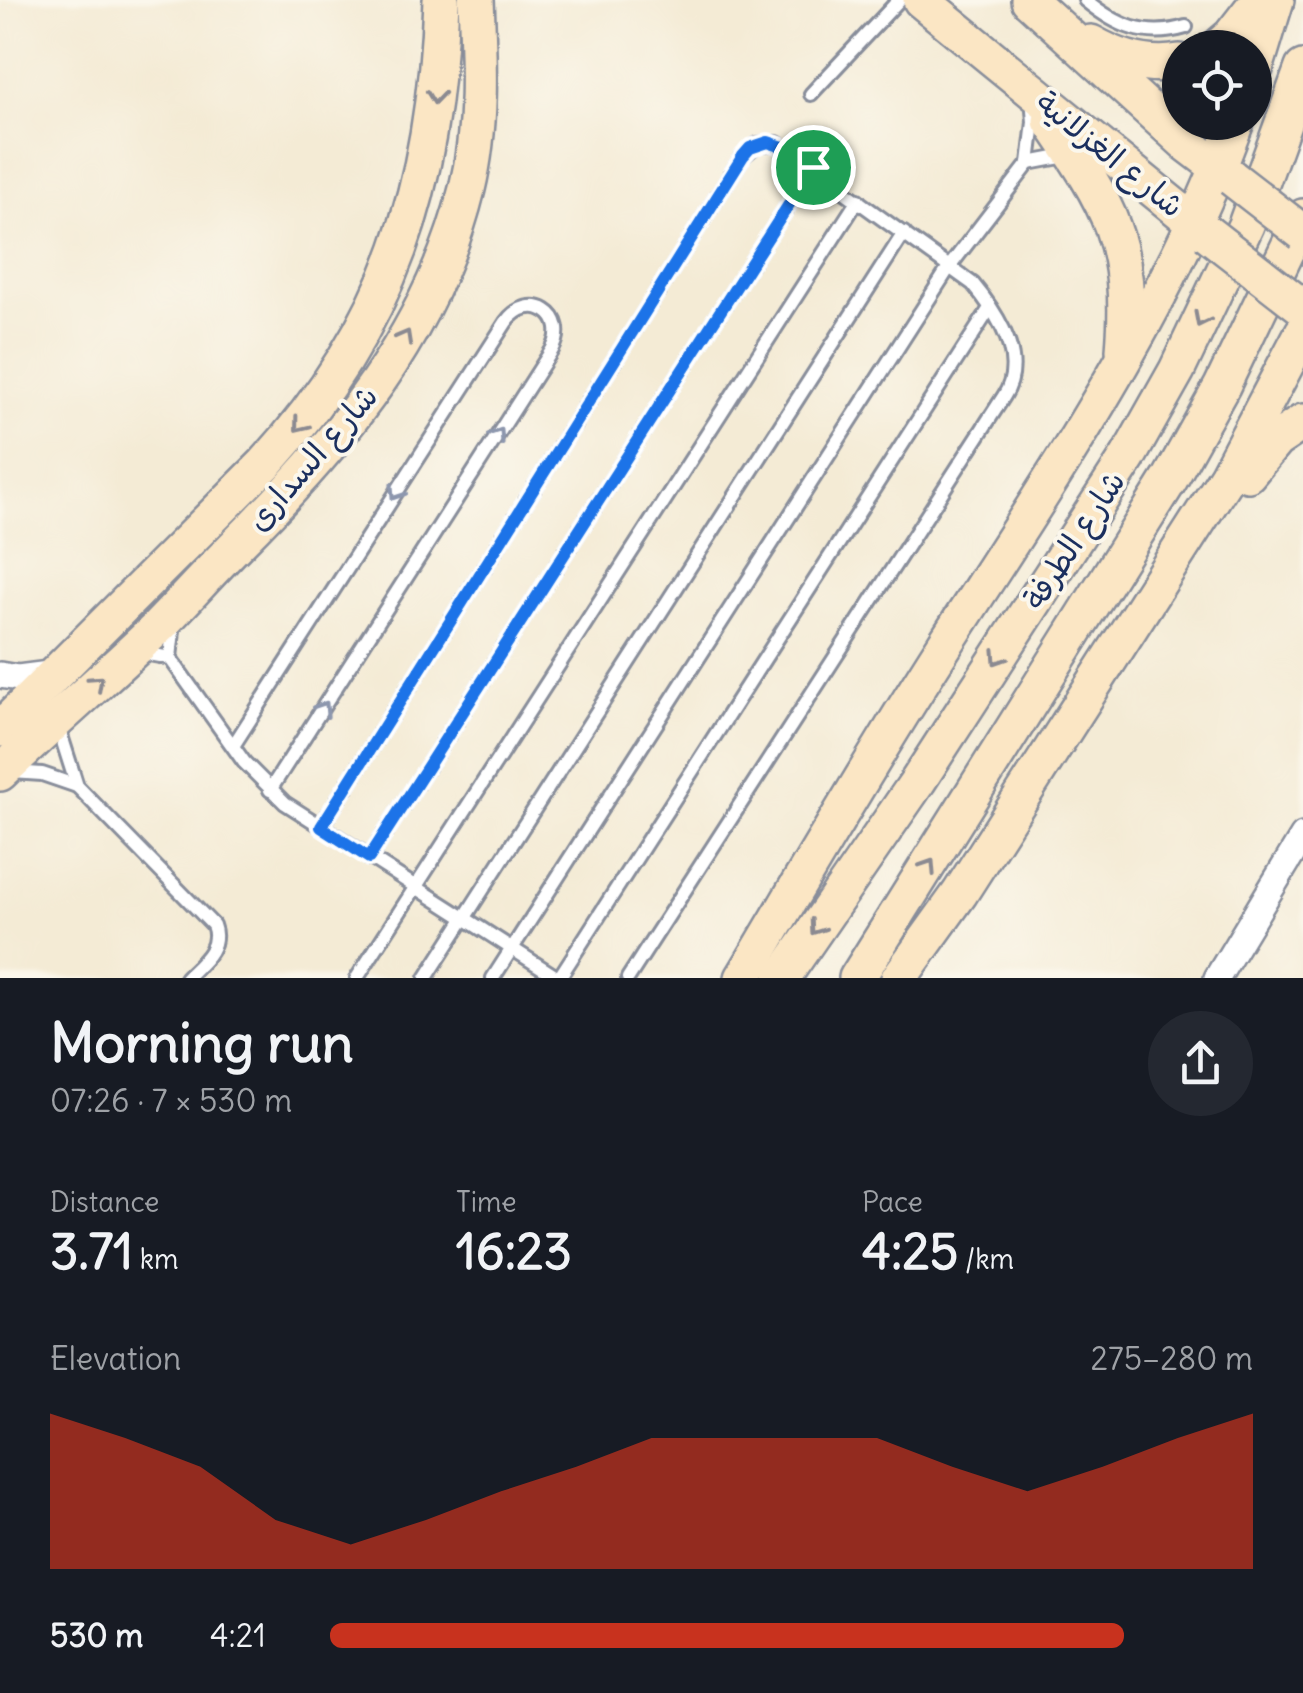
<!DOCTYPE html>
<html lang="en">
<head>
<meta charset="utf-8">
<style>
	:root { --surface:#171b24; --page:#242831; --text:#f1f3f6; --muted:#9ea1a6; --accent:#c8321e }
	body { margin:0; font-family:Delius,"Playpen Sans Arabic",sans-serif; background:var(--page); color:var(--text); height:100vh; display:flex; flex-direction:column; font-size:38px; white-space:nowrap }
	* { box-sizing:border-box; margin:0 }
	p { font-size:32px; color:var(--muted) }
	.icon { flex:none; width:55px; height:55px; fill:none; stroke:currentColor; stroke-width:2; stroke-linecap:round; stroke-linejoin:round }
	.map { position:relative; height:978px; overflow:hidden }
	.details { display:flex; flex-direction:column; background:var(--surface); flex:1 }
	.details>* { flex:none }
	.fabs { position:absolute; left:1162px; top:30px; display:grid; gap:20px }
	.fabs a { display:grid; place-items:center; width:110px; height:110px; border-radius:50%; background:var(--surface); box-shadow:0 2px 8px #0004; font-size:50px }
	.pin { position:absolute; display:grid; place-items:center; width:85px; height:85px; color:#fff; margin:-42px; border:5px solid #fff; border-radius:50%; box-shadow:0 2px 10px #0007 }
	.round { display:grid; place-items:center; flex:none; width:105px; height:105px; border-radius:52px; background:var(--page) }
	.head { display:flex; align-items:center; justify-content:space-between; height:170px; padding:0 50px }
	h1 { font-size:55px; font-weight:800; line-height:75px }
	.figures { display:grid; grid-template-columns:repeat(3,1fr); gap:15px; height:170px; padding:10px 50px }
	.figures div { display:grid; align-content:center }
	.figures b { font-size:50px; font-weight:800 }
	.figures small { font-size:28px; font-weight:400 }
	.figures p { font-size:28px }
	.chart { height:280px; padding:20px 50px }
	.chart p { display:flex; justify-content:space-between }
	.chart svg { width:100%; height:180px; margin-top:10px; fill:var(--accent); opacity:.7 }
	ul { padding:0 50px; list-style:none; font-size:32px }
	li { display:grid; grid-template-columns:160px 120px 1fr; align-items:center; height:75px }
	li i { height:25px; border-radius:12px; background:var(--accent) }
	.map>svg:first-child { display:block }
</style>
</head>
<body>
<div class="map">
<svg width="1303" height="978" viewBox="0 0 1303 978">
	<rect width="100%" height="100%" fill="#fbf7ec"/>
	<filter id="ink" filterUnits="userSpaceOnUse"><feTurbulence type="fractalNoise" baseFrequency=".01" numOctaves="2"/><feDisplacementMap in="SourceGraphic" scale="20" xChannelSelector="R" yChannelSelector="G"/><feConvolveMatrix kernelMatrix="1 2 1 2 8 2 1 2 1" color-interpolation-filters="sRGB"/></filter>
	<filter id="wash" filterUnits="userSpaceOnUse"><feTurbulence type="fractalNoise" baseFrequency=".0048" numOctaves="4" result="noise"/><feDisplacementMap in="SourceGraphic" scale="40" xChannelSelector="R" yChannelSelector="G"/><feGaussianBlur stdDeviation="2.25" result="paint"/><feColorMatrix in="noise" values="0 0 0 0 0 0 0 0 0 0 0 0 0 0 0 0 0 1.4 0 .05"/><feComposite in="paint" operator="in"/></filter>
	<g filter="url(#wash)">
		<rect width="100%" height="100%" fill="#f4ebd5"/>
	</g>
	<g filter="url(#ink)">
		<g fill="none" stroke-linecap="round" stroke-linejoin="round">
			<g stroke="#888d9a" stroke-width="18">
				<g id="lane">
					<path d="M 1085,0 C 1117,26 1145,39 1186,27"/>
					<path d="M 811,94 L 899,0"/>
					<path d="M 1029,163 L 1071,155"/>
					<path d="M 138,652 L 170,658 L 244,762 L 285,803 L 558,978"/>
					<path d="M 170,658 L 174,621"/>
					<path d="M 58,726 L 77,786 L 213,925 C 222,948 201,963 186,978"/>
					<path d="M 233,746 L 506,322 C 530,289 572,315 552,350 L 270,790"/>
					<path d="M 12,772 L 42,774 L 77,786"/>
					<path d="M 321,827 L 743,156 L 758,144 L 777,143 L 973,284 C 997,313 1028,359 1004,396 L 628,978"/>
					<path d="M 369,858 L 813,167"/>
					<path d="M 357,978 L 858,200"/>
					<path d="M 426,978 L 904,233"/>
					<path d="M 493,978 L 950,266 L 1029,163 L 1034,122 L 1032,97"/>
					<path d="M 559,978 L 990,308"/>
				</g>
			</g>
			<g stroke="#888d9a" stroke-width="30">
				<g id="street">
					<path d="M 0,675 L 18,678 L 57,673"/>
					<path d="M 1217,978 L 1303,836"/>
				</g>
			</g>
			<g stroke="#888d9a" stroke-width="40">
				<g id="secondary">
					<path d="M 921,0 L 1207,233"/>
					<path d="M 1029,0 L 1186,143 L 1232,178"/>
					<path d="M 1091,43 C 1119,59 1148,68 1180,62"/>
					<path d="M 1217,48 L 1231,36 L 1259,0"/>
					<path d="M 1255,69 L 1276,0"/>
					<path d="M 1051,121 C 1109,206 1133,243 1124,350"/>
					<path d="M 1248,474 L 1276,440 L 1303,422"/>
					<path d="M 0,729 L 265,464 C 392,324 435,186 441,0"/>
					<path d="M 0,773 C 51,724 105,678 156,629 C 185,600 211,570 240,541 C 342,439 431,334 467,189 C 482,127 479,63 476,0"/>
					<path d="M 743,978 C 809,867 874,755 944,646 C 1052,478 1167,311 1236,122"/>
					<path d="M 782,978 L 918,781 L 1128,457 L 1177,370 L 1246,225 L 1303,68"/>
					<path d="M 857,978 L 1170,479 L 1222,386 L 1303,217"/>
					<path d="M 899,978 L 960,893 L 1227,476 L 1303,332"/>
				</g>
			</g>
			<use href="#lane" stroke="#fff" stroke-width="12"/>
			<use href="#street" stroke="#fff" stroke-width="25"/>
			<use href="#secondary" stroke="#fbe6c4" stroke-width="35"/>
			<g stroke="#888d9a" stroke-width="40" stroke-linecap="butt">
				<g id="secondary-bridge">
					<path d="M 1232,178 L 1303,233"/>
					<path d="M 1207,233 L 1301,306"/>
				</g>
			</g>
			<use href="#secondary-bridge" stroke="#fbe6c4" stroke-width="35"/>
		</g>
		<defs><path id="oneway-chevron" d="M-2-3.5L2.5 0L-2 3.5" fill="none" stroke-width="1.6" stroke-linecap="round" stroke-linejoin="round" transform="scale(2.5)"/></defs>
		<g stroke="#8b8a91">
			<use href="#oneway-chevron" transform="translate(435 97) rotate(96)"/>
			<use href="#oneway-chevron" transform="translate(1201 320) rotate(117)"/>
			<use href="#oneway-chevron" transform="translate(405 337) rotate(-61)"/>
			<use href="#oneway-chevron" transform="translate(300 425) rotate(129)"/>
			<use href="#oneway-chevron" transform="translate(998 658) rotate(123)"/>
			<use href="#oneway-chevron" transform="translate(97 682) rotate(-42)"/>
			<use href="#oneway-chevron" transform="translate(929 866) rotate(-57)"/>
			<use href="#oneway-chevron" transform="translate(816 928) rotate(125)"/>
		</g>
		<g stroke="#8d97ae">
			<use href="#oneway-chevron" transform="translate(498 435) rotate(-57)"/>
			<use href="#oneway-chevron" transform="translate(396 493) rotate(123)"/>
			<use href="#oneway-chevron" transform="translate(323 708) rotate(-57)"/>
		</g>
	</g>
	<g fill="none" stroke-linecap="round" stroke-linejoin="round" filter="url(#ink)">
		<g stroke="#fff" stroke-width="20">
			<path id="route" d="M 768,142 L 786,148 L 813,167 L 369,858 L 321,827 L 743,156 L 750,148 Z"/>
		</g>
		<use href="#route" stroke="#1a73e8" stroke-width="12"/>
	</g>
	<g text-anchor="middle" stroke-width="8" stroke-linejoin="round" paint-order="stroke">
		<g font-size="32" fill="#1b2f5e" stroke="#fbf7ec">
			<text transform="translate(1110 154) rotate(39)" y="11">شارع الغزلانية</text>
			<text transform="translate(312 458) rotate(-49)" y="11">شارع السدارى</text>
			<text transform="translate(1074 540) rotate(-57)" y="11">شارع الطرفة</text>
		</g>
	</g>
</svg>
<div class="fabs">
<a><svg class="icon" aria-label="locate" viewBox="0 0 24 24"><circle cx="12" cy="12" r="6"/><path d="M12 2v4M12 18v4M2 12h4M18 12h4"/></svg></a>
</div>
<div class="pin" style="left:813px;top:167px;background:#1e9e55"><svg class="icon" aria-label="arrive" viewBox="0 0 24 24"><path d="M6 21V4h12l-3 4 3 4H6"/></svg></div>
</div>
<section class="details">
<div class="head"><div><h1>Morning run</h1><p>07:26 · 7 × 530 m</p></div><a class="round"><svg class="icon" aria-label="share" viewBox="0 0 24 24"><path d="M12 15V3M7 8l5-5 5 5M5 13v7h14v-7"/></svg></a></div>
<div class="figures">
<div><p>Distance</p><b>3.71<small> km</small></b></div>
<div><p>Time</p><b>16:23</b></div>
<div><p>Pace</p><b>4:25<small> /km</small></b></div>
</div>
<div class="chart"><p><span>Elevation</span>275–280 m</p>
<svg viewBox="0 0 160 44" preserveAspectRatio="none"><path d="M0 44V6L10 12L20 19L30 32L40 38L50 32L60 25L70 19L80 12L90 12L100 12L110 12L120 19L130 25L140 19L150 12L160 6V44z"/></svg>
</div>
<ul>
<li><b>530 m</b>4:21<i style="width:86%"></i></li>
</ul>
</section>
</body>
</html>
